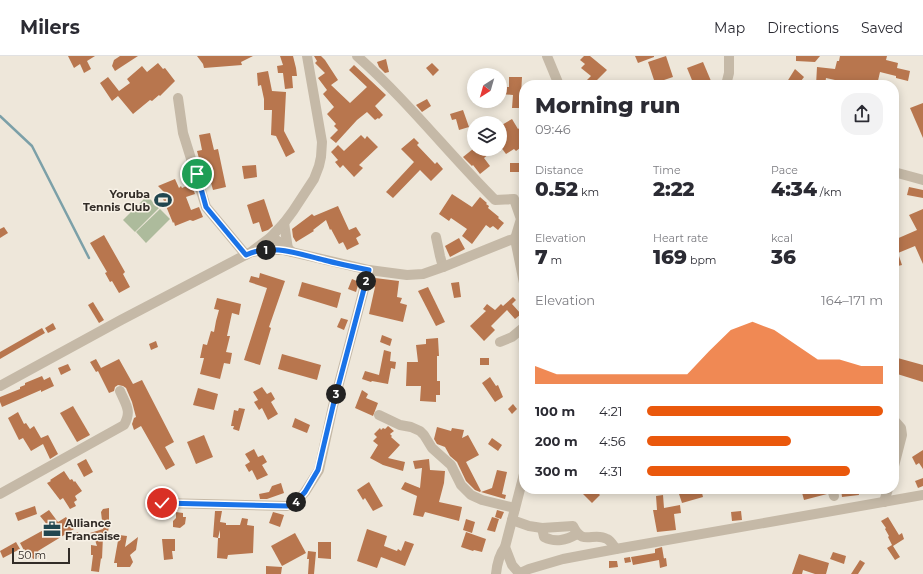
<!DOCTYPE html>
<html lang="en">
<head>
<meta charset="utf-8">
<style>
	:root { --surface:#fff; --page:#f2f2f3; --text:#2b2b33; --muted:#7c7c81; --line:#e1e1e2; --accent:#ea580c }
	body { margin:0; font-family:Montserrat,sans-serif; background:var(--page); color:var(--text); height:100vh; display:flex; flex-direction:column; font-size:15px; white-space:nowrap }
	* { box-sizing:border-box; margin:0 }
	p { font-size:13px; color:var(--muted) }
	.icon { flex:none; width:22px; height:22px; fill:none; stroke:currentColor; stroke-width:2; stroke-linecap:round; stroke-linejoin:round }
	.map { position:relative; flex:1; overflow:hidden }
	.panel { position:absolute; left:519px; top:24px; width:380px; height:414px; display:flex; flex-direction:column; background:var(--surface); border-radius:16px; box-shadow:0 2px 10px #0003 }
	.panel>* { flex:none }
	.needle { width:26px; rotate:217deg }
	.fabs { position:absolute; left:467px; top:12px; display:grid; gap:8px }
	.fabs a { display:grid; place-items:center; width:40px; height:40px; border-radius:50%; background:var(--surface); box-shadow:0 2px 10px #0003; font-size:20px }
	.scale { position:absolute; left:12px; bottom:10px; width:58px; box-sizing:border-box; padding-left:4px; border:2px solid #322c27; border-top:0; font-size:11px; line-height:14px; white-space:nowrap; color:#322c27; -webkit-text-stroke:3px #f7f1e6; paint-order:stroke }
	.pin { position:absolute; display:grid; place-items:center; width:34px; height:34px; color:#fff; margin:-17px; border:2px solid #fff; border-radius:50%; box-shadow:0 1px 4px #0007 }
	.km { position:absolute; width:20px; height:20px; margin:-10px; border-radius:50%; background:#222; color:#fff; font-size:11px; line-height:20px; text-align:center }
	.round { display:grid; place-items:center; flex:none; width:42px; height:42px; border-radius:16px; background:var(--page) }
	.head { display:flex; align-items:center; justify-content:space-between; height:68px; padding:0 16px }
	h1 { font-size:22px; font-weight:800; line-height:30px }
	.metrics { display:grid; grid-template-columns:repeat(3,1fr); gap:6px; height:68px; padding:4px 16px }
	.metrics div { display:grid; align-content:center }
	.metrics b { font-size:20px; font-weight:800 }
	.metrics small { font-size:11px; font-weight:400 }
	.metrics p { font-size:11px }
	.chart { height:112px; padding:8px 16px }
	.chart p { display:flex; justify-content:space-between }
	.chart svg { width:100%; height:72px; margin-top:4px; fill:var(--accent); opacity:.7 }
	ul { padding:0 16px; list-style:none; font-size:13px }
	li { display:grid; grid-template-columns:64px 48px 1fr; align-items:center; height:30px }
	li i { height:10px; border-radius:5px; background:var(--accent) }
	header { display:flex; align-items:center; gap:24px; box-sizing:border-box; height:56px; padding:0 20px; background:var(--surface); border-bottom:1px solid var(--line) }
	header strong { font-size:19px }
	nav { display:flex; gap:22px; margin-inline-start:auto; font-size:14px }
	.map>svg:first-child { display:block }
</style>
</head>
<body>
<header>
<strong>Milers</strong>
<nav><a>Map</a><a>Directions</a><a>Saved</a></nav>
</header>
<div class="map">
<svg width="923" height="518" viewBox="0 0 923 518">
	<rect width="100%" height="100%" fill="#eee7da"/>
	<g fill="#adbb9c">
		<path d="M 147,140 L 159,152 L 135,176 L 123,164 Z"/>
		<path d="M 160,153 L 170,163 L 146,187 L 136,176 Z"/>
	</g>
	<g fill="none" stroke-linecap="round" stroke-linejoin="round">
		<path stroke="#7ca0a8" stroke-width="2.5" d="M 0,60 L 32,90 L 89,202"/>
	</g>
	<g fill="#b8764e">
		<path d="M 68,0 L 95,0 L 87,5 L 91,13 L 84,17 L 80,8 L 74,12 Z"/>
		<path d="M 120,0 L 138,0 L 115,15 L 112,10 L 114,4 Z"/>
		<path d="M 197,0 L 253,0 L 241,6 L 242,9 L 204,12 L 203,8 Z"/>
		<path d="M 280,0 L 293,0 L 296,12 L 297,20 L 292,20 L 293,32 L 285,33 L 283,17 L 278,17 L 277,10 L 283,9 Z"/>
		<path d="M 314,0 L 321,0 L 325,4 L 338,24 L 331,29 L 350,47 L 367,31 L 349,14 L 354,9 L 386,39 L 375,50 L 383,59 L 379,63 L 378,62 L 375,64 L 367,56 L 357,64 L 336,87 L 330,82 L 338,74 L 334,70 L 336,68 L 327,58 L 334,51 L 323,38 L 327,34 L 318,22 L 325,17 L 315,7 L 317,5 Z"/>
		<path d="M 584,0 L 590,0 L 607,14 L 592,29 L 587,24 L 591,20 L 581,12 L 585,8 L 580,4 Z"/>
		<path d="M 635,0 L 654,0 L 654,1 L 638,7 Z"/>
		<path d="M 666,0 L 673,21 L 655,27 L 648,6 Z"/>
		<path d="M 796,0 L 820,0 L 815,6 L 796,5 Z"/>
		<path d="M 840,0 L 887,0 L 886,4 L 898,7 L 897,12 L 910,15 L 908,25 L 896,22 L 896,20 L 880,16 L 877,29 L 843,29 L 844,26 L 826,22 L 825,29 L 816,29 L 817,11 L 835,13 L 837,5 L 839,5 Z"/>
		<path d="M 386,3 L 389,16 L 385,17 L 379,11 L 377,6 Z"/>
		<path d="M 703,6 L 711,25 L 702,29 L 694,29 L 687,12 Z"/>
		<path d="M 158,7 L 163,13 L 165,12 L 175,25 L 160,40 L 159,39 L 152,45 L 150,44 L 133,58 L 118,40 L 112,45 L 100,27 L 108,21 L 119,35 L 130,27 L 127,23 L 142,10 L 147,16 Z"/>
		<path d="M 432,7 L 439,14 L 433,20 L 426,12 Z"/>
		<path d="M 795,13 L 804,21 L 798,29 L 785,29 Z"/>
		<path d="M 268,15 L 272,35 L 286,36 L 284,75 L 295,96 L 286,101 L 276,80 L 271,79 L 272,54 L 264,54 L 264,43 L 261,29 L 258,30 L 257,17 Z"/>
		<path d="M 509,21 L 522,21 L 521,39 L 519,52 L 512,52 L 513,39 L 500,38 L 500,31 L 509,31 Z"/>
		<path d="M 427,43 L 431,50 L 422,56 L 416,49 Z"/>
		<path d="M 923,47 L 923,82 L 910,52 Z"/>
		<path d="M 463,54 L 469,71 L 459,74 L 456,63 L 452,64 L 450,58 Z"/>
		<path d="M 512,63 L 518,73 L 524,69 L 524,89 L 516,95 L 514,93 L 506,98 L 500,90 L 500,70 Z"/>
		<path d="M 210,77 L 214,94 L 218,93 L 226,131 L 213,134 L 211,127 L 206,128 L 197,95 L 202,94 L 199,79 Z"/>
		<path d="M 361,79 L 365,83 L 367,80 L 378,91 L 359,109 L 363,112 L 354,121 L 343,109 L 340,112 L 335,106 L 338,104 L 331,96 L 338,89 L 344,95 Z"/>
		<path d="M 414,82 L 419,87 L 417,89 L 435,108 L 437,106 L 443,113 L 431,125 L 420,114 L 393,142 L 386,136 L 414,106 L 401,93 Z"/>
		<path d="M 473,93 L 495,93 L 484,102 L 490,110 L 480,118 L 473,109 L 472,110 L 463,101 Z"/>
		<rect x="510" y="107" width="12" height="9"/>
		<path d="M 256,109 L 257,121 L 244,123 L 242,110 Z"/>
		<path d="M 175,123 L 179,132 L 181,130 L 182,132 L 191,128 L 195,138 L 186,141 L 191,154 L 199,151 L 203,161 L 193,165 L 190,164 L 175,170 L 174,166 L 173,167 L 161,138 L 165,137 L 158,130 Z"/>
		<path d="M 909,131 L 923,134 L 923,142 L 907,139 Z"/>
		<path d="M 452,138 L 472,151 L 480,141 L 487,147 L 486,148 L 489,150 L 488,152 L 499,161 L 498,162 L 504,167 L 498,174 L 493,170 L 490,172 L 486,169 L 472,188 L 462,180 L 467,173 L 451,162 L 449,165 L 439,158 Z"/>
		<path d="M 264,143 L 273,170 L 268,174 L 262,176 L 259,166 L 253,168 L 247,149 Z"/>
		<path d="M 338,150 L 349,174 L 356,171 L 361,179 L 356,182 L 359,188 L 347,194 L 343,186 L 339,188 L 331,173 L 330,174 L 326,164 L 313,174 L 314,175 L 296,186 L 293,181 L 292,173 L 312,158 L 314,160 Z"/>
		<path d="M 923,153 L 923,208 L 915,190 L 898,197 L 902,209 L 894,211 L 894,184 L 917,174 L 909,159 Z"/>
		<path d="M 4,171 L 8,177 L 0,182 L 0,173 Z"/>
		<path d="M 104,179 L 125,216 L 123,218 L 130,231 L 119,237 L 112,225 L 110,226 L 105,217 L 107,216 L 90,187 Z"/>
		<path d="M 459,182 L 465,193 L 450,201 L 445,190 Z"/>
		<path d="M 260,217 L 285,225 L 269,271 L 271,272 L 260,309 L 244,304 L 267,232 L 249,226 L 251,220 L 259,222 Z"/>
		<path d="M 375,222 L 399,225 L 397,241 L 402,242 L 400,247 L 407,249 L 403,266 L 369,258 L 375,231 L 373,230 Z"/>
		<path d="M 352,223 L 359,226 L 356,236 L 348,233 Z"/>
		<path d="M 302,226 L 341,237 L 337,252 L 298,240 Z"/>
		<path d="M 459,226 L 461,241 L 454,242 L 451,227 Z"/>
		<path d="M 428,231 L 445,266 L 436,270 L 418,235 Z"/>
		<path d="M 513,241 L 516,244 L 512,248 L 521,258 L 515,263 L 507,254 L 491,270 L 495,274 L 484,285 L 470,270 L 486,255 L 483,253 L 487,248 L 495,254 L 501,248 L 503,250 Z"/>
		<path d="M 217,242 L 241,248 L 239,259 L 232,257 L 227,280 L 230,280 L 226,296 L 232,297 L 230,308 L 224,307 L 220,323 L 200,318 L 204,302 L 200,302 L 203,288 L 207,289 L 211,275 L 214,276 L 216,265 L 219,254 L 214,253 Z"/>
		<path d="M 93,246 L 104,264 L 99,267 L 88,249 Z"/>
		<path d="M 341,262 L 348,264 L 344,274 L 337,271 Z"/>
		<path d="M 53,267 L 56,273 L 48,277 L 45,272 Z"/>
		<path d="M 42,272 L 45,277 L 0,303 L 0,296 Z"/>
		<path d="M 382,279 L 392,283 L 390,290 L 380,286 Z"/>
		<path d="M 438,282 L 439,300 L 437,300 L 437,325 L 440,325 L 440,339 L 436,339 L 436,346 L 420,345 L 421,330 L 406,330 L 407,306 L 418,306 L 416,289 L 426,288 L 426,283 Z"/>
		<path d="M 156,285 L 158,291 L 151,294 L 149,288 Z"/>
		<path d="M 384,294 L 391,296 L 390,305 L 396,306 L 395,313 L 391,312 L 388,328 L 372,325 L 371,326 L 362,323 L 365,315 L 379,319 Z"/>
		<path d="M 282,298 L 321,309 L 317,324 L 278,313 Z"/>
		<path d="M 894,301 L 923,309 L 923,326 L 894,317 Z"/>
		<rect x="480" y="302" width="9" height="7"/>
		<path d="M 96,303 L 101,312 L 119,303 L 133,328 L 142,324 L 174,386 L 165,391 L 175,409 L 166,414 L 141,370 L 134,374 L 132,368 L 134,362 L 136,361 L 132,346 L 126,332 L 123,330 L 118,329 L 115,331 L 114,335 L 109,337 L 98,315 L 96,316 L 90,306 Z"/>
		<path d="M 68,308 L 71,314 L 61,319 L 58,312 Z"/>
		<path d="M 42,320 L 44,324 L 50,321 L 54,330 L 41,336 L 41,334 L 2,351 L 0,346 L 0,341 L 20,333 L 20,331 L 25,329 L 25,327 Z"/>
		<path d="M 490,321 L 496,330 L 498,329 L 503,341 L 495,346 L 482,327 Z"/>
		<path d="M 262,331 L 267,338 L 271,336 L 275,343 L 271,346 L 278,358 L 268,364 L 262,352 L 259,354 L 254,346 L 258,344 L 253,336 Z"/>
		<path d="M 198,332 L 218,338 L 214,354 L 193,349 Z"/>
		<path d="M 362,334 L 368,338 L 366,342 L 378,347 L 373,360 L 355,352 Z"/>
		<path d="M 513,348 L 517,353 L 512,358 L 508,353 Z"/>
		<path d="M 73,350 L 90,379 L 77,386 L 60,357 Z"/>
		<path d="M 239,352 L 245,353 L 239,375 L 233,373 L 234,370 L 231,370 L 234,354 L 238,355 Z"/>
		<path d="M 18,356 L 24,368 L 26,367 L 30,373 L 34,370 L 41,382 L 48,379 L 58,398 L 50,403 L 43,388 L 31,395 L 23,382 L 19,384 L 8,362 Z"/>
		<path d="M 295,362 L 310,369 L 307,377 L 292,371 Z"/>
		<path d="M 388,370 L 394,375 L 390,378 L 392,380 L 391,381 L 400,389 L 388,402 L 405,406 L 403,415 L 383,409 L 370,402 L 378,389 L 373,385 L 377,381 L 374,378 L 380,372 L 381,374 L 383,372 L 385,373 Z"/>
		<path d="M 437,371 L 451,375 L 452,372 L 464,374 L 462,382 L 468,379 L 479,399 L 466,406 L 481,435 L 480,436 L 475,434 L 466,425 L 457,406 L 450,400 L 445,391 L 437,388 L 434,383 Z"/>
		<path d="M 204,379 L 213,401 L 196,408 L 187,386 Z"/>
		<path d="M 492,382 L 502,389 L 498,395 L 488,388 Z"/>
		<path d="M 254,393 L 258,401 L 263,399 L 267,406 L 262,409 L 268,419 L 257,424 L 252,414 L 249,416 L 245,409 L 250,406 L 245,398 Z"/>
		<path d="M 923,394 L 923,413 L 919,407 L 916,409 L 912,401 Z"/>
		<path d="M 86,403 L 93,416 L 84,421 L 77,408 Z"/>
		<path d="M 429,403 L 430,414 L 445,415 L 444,427 L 439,446 L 462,451 L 459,465 L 425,456 L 423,461 L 413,459 L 417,440 L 401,433 L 405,426 L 420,432 L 422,412 L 415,413 L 413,405 Z"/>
		<path d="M 497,414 L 507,416 L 502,438 L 506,439 L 505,443 L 481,436 L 492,432 Z"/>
		<path d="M 64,415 L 70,424 L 72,423 L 74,426 L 75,425 L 82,435 L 75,440 L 77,444 L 74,446 L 76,450 L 70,453 L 63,442 L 60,444 L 47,427 L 51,425 L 50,424 Z"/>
		<path d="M 923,422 L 923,430 L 918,432 L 915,425 Z"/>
		<path d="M 369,426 L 383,450 L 373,455 L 365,442 L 363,444 L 357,434 Z"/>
		<path d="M 281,427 L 284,437 L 267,443 L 260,443 L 259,438 L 269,436 L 272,430 Z"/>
		<path d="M 578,433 L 594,433 L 600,439 L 592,447 Z"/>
		<path d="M 680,433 L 701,433 L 703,441 L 682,447 L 679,438 L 680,437 Z"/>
		<path d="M 801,433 L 826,433 L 827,438 L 804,444 Z"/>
		<path d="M 841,433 L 858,433 L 859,439 L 842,441 Z"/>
		<path d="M 663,439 L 664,452 L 680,449 L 681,457 L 674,458 L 676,474 L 657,476 L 653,454 L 657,454 L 656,440 Z"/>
		<path d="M 35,450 L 37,458 L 18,465 L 15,457 Z"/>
		<path d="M 109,452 L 109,471 L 106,485 L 105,480 L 103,480 L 102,503 L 101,502 L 99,516 L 91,515 L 93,499 L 91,499 L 91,489 L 97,490 L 93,478 L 90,477 L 103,473 L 101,456 L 103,453 Z"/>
		<path d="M 49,454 L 58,466 L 66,461 L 74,473 L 38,495 L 40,501 L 33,503 L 30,496 L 26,498 L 20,487 L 49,471 L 40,460 Z"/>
		<path d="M 497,454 L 504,456 L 501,463 L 495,461 Z"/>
		<path d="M 215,455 L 222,455 L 220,466 L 226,467 L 226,469 L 240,469 L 242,462 L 248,463 L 247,469 L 254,470 L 253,497 L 228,499 L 227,503 L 217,502 L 218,482 L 220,482 L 220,474 L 218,482 L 213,481 Z"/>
		<path d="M 741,455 L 742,464 L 732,465 L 731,456 Z"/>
		<path d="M 176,456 L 183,457 L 183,461 L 186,461 L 185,468 L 180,472 L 173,471 L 173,465 L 176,462 Z"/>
		<path d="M 273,456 L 284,459 L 280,471 L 269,467 Z"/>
		<path d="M 492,461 L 499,463 L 495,476 L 487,474 Z"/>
		<path d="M 888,461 L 899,479 L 902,477 L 904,483 L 893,490 L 900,501 L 895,504 L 887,492 L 892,489 L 888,481 L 889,480 L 885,473 L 886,472 L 881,465 Z"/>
		<path d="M 466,463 L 475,466 L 472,477 L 463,474 Z"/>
		<path d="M 367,473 L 387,480 L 384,490 L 397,495 L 398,493 L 401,495 L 405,485 L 414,488 L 405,510 L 381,501 L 377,512 L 357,505 Z"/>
		<path d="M 78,476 L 80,482 L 74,485 L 71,479 Z"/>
		<path d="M 466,476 L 486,483 L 482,496 L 474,494 L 473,495 L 461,491 Z"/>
		<path d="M 295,477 L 306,497 L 282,510 L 271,490 Z"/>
		<path d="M 119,479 L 127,480 L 125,491 L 138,481 L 136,494 L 130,499 L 133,506 L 130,511 L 117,511 L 117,507 L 114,507 Z"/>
		<path d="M 162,483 L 175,483 L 175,495 L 172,495 L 173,503 L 164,504 Z"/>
		<path d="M 16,486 L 20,493 L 3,502 L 0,495 Z"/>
		<path d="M 318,486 L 331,486 L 331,503 L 318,502 Z"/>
		<path d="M 662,491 L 664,503 L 662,503 L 666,502 L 667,510 L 660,512 L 659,504 L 633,509 L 631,501 L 655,497 L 655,493 Z"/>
		<path d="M 308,495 L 316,496 L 314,518 L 308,518 L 309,503 L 307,503 Z"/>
		<path d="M 833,496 L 846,500 L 844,508 L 830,503 Z"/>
		<path d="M 799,498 L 829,507 L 826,518 L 815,518 L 803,514 L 802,518 L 792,518 Z"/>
		<path d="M 630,501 L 631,506 L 625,507 L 624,502 Z"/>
		<path d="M 860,504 L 865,507 L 858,518 L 851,518 Z"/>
		<path d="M 609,505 L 617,505 L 618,511 L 609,512 Z"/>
		<path d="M 266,510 L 282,511 L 281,518 L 266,518 Z"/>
	</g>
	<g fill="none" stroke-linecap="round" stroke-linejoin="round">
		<g stroke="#c5b9a7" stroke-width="10">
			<path d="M 357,0 C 407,44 448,97 495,144 L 514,143 L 521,163 L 515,183 L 524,227"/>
			<path d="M 547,0 L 559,29"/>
			<path d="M 726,29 L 729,17 L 729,0"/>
			<path d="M 178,42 L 183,77 L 206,151 L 246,199"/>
			<path d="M 894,116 L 923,124"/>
			<path d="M 284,167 L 288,193"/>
			<path d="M 271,181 L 283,188 L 292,196"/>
			<path d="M 436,181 L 440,200 L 443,211"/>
			<path d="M 252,196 L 263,194 L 283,194 L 369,214 L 407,219 L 423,218 L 443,211 L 510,184 L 524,180"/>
			<path d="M 500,286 L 512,281 L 524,271"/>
			<path d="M 0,330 L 121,264 L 251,196 L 271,181 L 284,167 L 293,155 L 314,123 L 319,110 L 321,101 L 322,86 L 307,0"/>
			<path d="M 379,359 L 400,369 L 411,371 L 420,375 L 424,379 L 432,392 L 451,409 L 461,429 L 471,439 L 482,444 L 515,452"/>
			<path d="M 894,364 L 901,372 L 902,379 L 894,410"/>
			<path d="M 832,433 L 834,440"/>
			<path d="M 0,438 L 124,369 C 132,355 126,349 120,335"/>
			<path d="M 884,446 L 888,433"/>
			<path d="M 162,447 L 287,450 L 296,446 L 305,436 L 319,414 L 333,350 L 369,214"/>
			<path d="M 512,464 L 529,470 L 542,472 L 573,470 C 583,491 593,475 607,483 C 611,485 613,489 616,493"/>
			<path d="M 542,472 L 544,481 C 556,487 566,484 577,478"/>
			<path d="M 505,491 L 512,509 L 519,517"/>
			<path d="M 496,518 C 497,508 499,499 505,491 L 524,418"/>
			<path d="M 518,518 L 529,513 L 563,503 L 616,493 L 923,439"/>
		</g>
	</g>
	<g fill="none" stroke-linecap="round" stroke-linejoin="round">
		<g stroke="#fff" stroke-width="8">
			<path id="route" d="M 162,447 L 287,450 L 296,446 L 305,436 L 318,414 L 333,350 L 369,214 C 354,211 339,208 324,204 C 299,198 271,187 246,199 L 206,151 L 197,118"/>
		</g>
		<use href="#route" stroke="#1a73e8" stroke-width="5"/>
	</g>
	<defs>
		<g id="stadium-bare" transform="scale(1.38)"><path d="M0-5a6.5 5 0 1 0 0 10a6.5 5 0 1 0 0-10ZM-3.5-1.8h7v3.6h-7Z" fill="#21464f" stroke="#f7f1e6" stroke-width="2.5" paint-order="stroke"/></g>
		<g id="office-bare" transform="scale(1.38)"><path d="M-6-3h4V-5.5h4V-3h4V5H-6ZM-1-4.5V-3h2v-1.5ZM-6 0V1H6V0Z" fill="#21464f" stroke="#f7f1e6" stroke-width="2.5" paint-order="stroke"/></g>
	</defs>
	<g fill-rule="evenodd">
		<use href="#stadium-bare" x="163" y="144"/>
		<use href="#office-bare" x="52" y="473"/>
	</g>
	<g text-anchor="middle" stroke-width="3" stroke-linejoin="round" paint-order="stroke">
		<g font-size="11" font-weight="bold" fill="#322c27" stroke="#f7f1e6" text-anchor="end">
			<text x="150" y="142">Yoruba<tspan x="150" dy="13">Tennis Club</tspan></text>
			<text x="65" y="471" text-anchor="start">Alliance<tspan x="65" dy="13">Francaise</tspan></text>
		</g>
	</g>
</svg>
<div class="fabs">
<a><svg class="needle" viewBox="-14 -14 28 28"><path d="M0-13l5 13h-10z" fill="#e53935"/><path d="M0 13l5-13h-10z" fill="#7c7c81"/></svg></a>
<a><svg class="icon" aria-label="layers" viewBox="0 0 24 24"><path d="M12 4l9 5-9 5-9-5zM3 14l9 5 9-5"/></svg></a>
</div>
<div class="scale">50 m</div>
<div class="pin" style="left:197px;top:118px;background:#1e9e55"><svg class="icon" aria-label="arrive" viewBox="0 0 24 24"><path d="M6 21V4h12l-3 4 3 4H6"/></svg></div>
<div class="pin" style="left:162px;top:447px;background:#d93025"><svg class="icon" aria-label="check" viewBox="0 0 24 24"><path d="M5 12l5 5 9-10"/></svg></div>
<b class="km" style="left:266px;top:194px">1</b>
<b class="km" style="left:366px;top:225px">2</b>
<b class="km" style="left:336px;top:338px">3</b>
<b class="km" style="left:296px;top:446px">4</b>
<section class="panel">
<div class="head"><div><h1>Morning run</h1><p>09:46</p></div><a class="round"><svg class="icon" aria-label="share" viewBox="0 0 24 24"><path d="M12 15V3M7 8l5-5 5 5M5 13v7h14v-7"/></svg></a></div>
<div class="metrics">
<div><p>Distance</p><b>0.52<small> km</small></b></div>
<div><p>Time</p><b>2:22</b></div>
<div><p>Pace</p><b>4:34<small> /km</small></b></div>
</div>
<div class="metrics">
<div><p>Elevation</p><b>7<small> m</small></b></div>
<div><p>Heart rate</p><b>169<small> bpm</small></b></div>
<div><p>kcal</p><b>36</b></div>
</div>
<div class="chart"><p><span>Elevation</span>164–171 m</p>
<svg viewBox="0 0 160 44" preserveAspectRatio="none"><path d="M0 44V33L10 38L20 38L30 38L40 38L50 38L60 38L70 38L80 24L90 11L100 6L110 11L120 20L130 29L140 29L150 33L160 33V44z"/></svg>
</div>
<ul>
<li><b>100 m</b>4:21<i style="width:100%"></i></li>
<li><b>200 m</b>4:56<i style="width:61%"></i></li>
<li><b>300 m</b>4:31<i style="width:86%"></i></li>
</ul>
</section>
</div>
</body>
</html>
